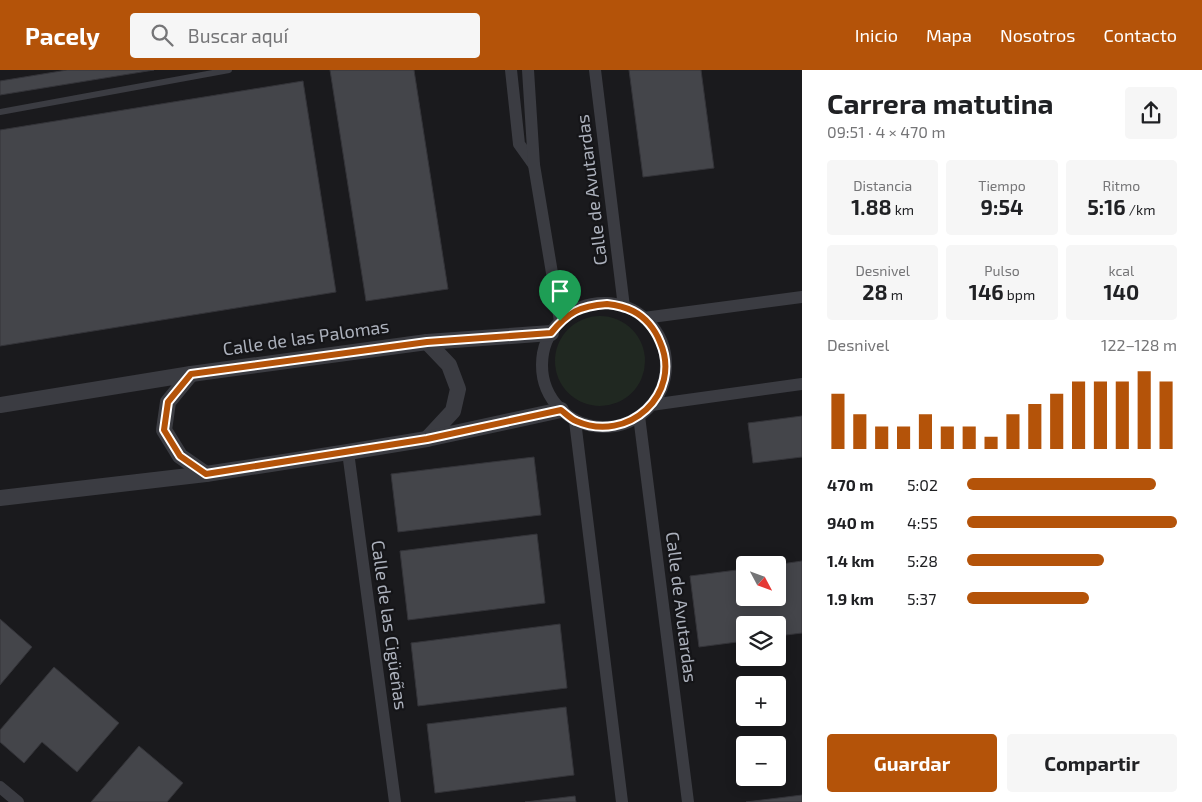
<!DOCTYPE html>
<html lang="es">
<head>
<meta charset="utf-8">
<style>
	:root { --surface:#fff; --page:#f6f6f6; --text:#202124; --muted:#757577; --accent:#b45309 }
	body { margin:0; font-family:"Exo 2",sans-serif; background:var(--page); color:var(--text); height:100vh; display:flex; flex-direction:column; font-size:19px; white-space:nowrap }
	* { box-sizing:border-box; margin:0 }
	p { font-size:16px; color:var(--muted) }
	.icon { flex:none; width:28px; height:28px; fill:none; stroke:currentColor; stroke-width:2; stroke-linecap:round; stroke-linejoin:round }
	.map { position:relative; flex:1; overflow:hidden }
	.side { display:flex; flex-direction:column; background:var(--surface); width:400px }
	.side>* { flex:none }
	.needle { width:32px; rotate:131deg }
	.buttons { position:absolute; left:736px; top:486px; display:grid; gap:10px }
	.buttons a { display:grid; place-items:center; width:50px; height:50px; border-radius:5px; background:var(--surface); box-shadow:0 2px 12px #0003; font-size:25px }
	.pin { position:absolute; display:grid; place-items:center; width:42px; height:42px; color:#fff; margin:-51px -21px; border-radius:50% 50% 50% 0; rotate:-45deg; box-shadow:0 0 5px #0007 }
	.pin .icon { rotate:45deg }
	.round { display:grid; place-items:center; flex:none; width:52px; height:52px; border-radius:5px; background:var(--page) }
	.summary { display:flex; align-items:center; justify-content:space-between; height:85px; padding:0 25px }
	h1 { font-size:28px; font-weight:700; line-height:38px }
	.figures { display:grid; grid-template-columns:repeat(3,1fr); gap:8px; height:85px; padding:5px 25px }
	.figures div { display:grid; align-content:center; border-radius:5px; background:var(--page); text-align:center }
	.figures b { font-size:21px; font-weight:700 }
	.figures small { font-size:14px; font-weight:400 }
	.figures p { font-size:14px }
	.chart { height:140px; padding:10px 25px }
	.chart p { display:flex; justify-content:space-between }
	.chart svg { width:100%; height:90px; margin-top:5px; stroke:var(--accent); stroke-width:6 }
	.primary-button { display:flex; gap:10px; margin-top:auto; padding:10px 25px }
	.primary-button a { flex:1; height:58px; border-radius:5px; background:var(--accent); color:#fff; font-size:20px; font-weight:700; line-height:58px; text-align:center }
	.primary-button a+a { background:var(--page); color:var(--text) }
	ul { padding:0 25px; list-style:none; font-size:16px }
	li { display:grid; grid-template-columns:80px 60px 1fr; align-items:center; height:38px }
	li i { height:12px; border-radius:6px; background:var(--accent) }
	header { display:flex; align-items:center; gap:30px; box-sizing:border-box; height:70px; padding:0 25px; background:var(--accent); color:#fff }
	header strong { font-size:24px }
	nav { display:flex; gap:28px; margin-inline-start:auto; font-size:18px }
	.search { width:350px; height:45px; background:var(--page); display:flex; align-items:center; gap:12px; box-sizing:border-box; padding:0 18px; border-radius:5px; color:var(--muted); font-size:19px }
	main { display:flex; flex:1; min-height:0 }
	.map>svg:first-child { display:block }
</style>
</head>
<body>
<header>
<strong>Pacely</strong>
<div class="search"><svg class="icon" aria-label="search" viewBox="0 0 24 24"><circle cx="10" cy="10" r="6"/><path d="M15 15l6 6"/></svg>Buscar aquí</div>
<nav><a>Inicio</a><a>Mapa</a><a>Nosotros</a><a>Contacto</a></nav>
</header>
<main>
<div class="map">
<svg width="802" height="732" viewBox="0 0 802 732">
	<rect width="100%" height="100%" fill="#1a1a1d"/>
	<circle fill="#202821" cx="600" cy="291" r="45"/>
	<g fill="#44454a" stroke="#343439">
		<path d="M 67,0 L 154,0 L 0,25 L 0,11 Z"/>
		<path d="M 330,0 L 414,0 L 448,219 L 366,231 Z"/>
		<path d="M 629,0 L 701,0 L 714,98 L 643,107 Z"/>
		<path d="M 303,11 L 336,222 L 0,276 L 0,60 Z"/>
		<path d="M 802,346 L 802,387 L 753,393 L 748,353 Z"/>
		<path d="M 534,387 L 541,445 L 398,462 L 391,404 Z"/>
		<path d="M 537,464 L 545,533 L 408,550 L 400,481 Z"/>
		<path d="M 802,491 L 802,563 L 778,566 L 778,555 L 745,555 L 745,571 L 699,577 L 690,506 L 745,499 L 745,528 L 778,528 L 778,495 L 774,495 Z"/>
		<path d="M 0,549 L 32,577 L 0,615 Z"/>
		<path d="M 560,554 L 567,618 L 418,636 L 411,573 Z"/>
		<path d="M 54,597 L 119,653 L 77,702 L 42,672 L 24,693 L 0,672 L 0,660 Z"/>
		<path d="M 566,637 L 574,705 L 435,723 L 427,654 Z"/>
		<path d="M 139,676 L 183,713 L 167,732 L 91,732 Z"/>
		<path d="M 802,725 L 802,732 L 746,732 Z"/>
		<path d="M 575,726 L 576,732 L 525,732 Z"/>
	</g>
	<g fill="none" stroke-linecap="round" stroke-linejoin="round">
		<path stroke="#3b3c42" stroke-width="6" d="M 0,42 L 229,0"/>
		<g stroke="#3b3c42" stroke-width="12">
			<path d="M 511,0 L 519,74 L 534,95"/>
			<path d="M 528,0 L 534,95 L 560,251"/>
			<path d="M 595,0 L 624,237"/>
			<circle cx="604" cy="295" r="62"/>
			<path d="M 644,248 L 802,227"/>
			<path d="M 651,335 L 802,314"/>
			<path d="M 639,346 L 688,732"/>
			<path d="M 575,351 L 622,732"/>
			<path d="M 348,382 L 395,732"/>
			<path d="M 0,717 L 18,732"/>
		</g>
		<g stroke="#3b3c42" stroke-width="16">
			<path d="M 191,304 L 168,332 L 164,360 L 180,386 L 206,404"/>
			<path d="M 0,335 L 191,304 L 427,272 L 551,263"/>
			<path d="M 427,369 L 453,341 L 458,319 L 449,295 L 427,272"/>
			<path d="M 0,428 L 206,404 L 348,382 L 427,369 L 561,340"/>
		</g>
	</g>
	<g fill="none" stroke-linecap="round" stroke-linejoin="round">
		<g stroke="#fff" stroke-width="10">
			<path id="route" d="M 607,234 C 616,235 625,237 633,241 C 645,247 655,259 660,272 C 683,324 628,374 576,351 C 571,349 566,344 561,340 L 427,369 L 206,404 L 180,386 L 164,360 L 168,332 L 191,304 L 427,272 L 551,263 C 568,242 580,236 607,234 Z"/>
		</g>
		<use href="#route" stroke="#b45309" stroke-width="6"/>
	</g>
	<g text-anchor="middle" stroke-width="4.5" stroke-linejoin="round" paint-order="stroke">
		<g font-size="18" fill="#acb1bc" stroke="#151518">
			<text transform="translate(592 120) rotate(-97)" y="6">Calle de Avutardas</text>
			<text transform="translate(306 268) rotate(-8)" y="6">Calle de las Palomas</text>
			<text transform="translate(681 537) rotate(83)" y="6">Calle de Avutardas</text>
			<text transform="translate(389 555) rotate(82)" y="6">Calle de las Cigüeñas</text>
		</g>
	</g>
</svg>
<div class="buttons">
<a><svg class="needle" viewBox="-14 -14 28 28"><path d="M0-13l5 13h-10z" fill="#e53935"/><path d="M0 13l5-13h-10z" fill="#757577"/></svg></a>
<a><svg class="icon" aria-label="layers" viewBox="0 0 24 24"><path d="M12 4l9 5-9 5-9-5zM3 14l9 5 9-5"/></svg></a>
<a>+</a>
<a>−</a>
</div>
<div class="pin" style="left:560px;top:251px;background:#1e9e55"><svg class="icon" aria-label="arrive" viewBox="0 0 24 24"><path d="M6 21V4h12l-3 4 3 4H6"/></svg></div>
</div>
<section class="side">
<div class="summary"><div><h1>Carrera matutina</h1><p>09:51 · 4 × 470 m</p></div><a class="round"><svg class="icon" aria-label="share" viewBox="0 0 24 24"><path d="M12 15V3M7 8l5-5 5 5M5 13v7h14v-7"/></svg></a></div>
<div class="figures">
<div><p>Distancia</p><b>1.88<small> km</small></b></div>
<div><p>Tiempo</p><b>9:54</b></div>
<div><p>Ritmo</p><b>5:16<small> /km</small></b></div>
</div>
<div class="figures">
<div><p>Desnivel</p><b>28<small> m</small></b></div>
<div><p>Pulso</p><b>146<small> bpm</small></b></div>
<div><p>kcal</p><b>140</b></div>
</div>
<div class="chart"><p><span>Desnivel</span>122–128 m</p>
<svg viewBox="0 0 160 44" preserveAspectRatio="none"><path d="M5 44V17M15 44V27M25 44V33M35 44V33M45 44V27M55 44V33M65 44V33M75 44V38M85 44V27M95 44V22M105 44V17M115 44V11M125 44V11M135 44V11M145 44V6M155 44V11"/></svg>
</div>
<ul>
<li><b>470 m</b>5:02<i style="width:90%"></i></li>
<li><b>940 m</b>4:55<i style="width:100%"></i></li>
<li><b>1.4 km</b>5:28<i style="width:65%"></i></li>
<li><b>1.9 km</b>5:37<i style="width:58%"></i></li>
</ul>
<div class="primary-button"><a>Guardar</a><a>Compartir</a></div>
</section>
</main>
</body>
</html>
